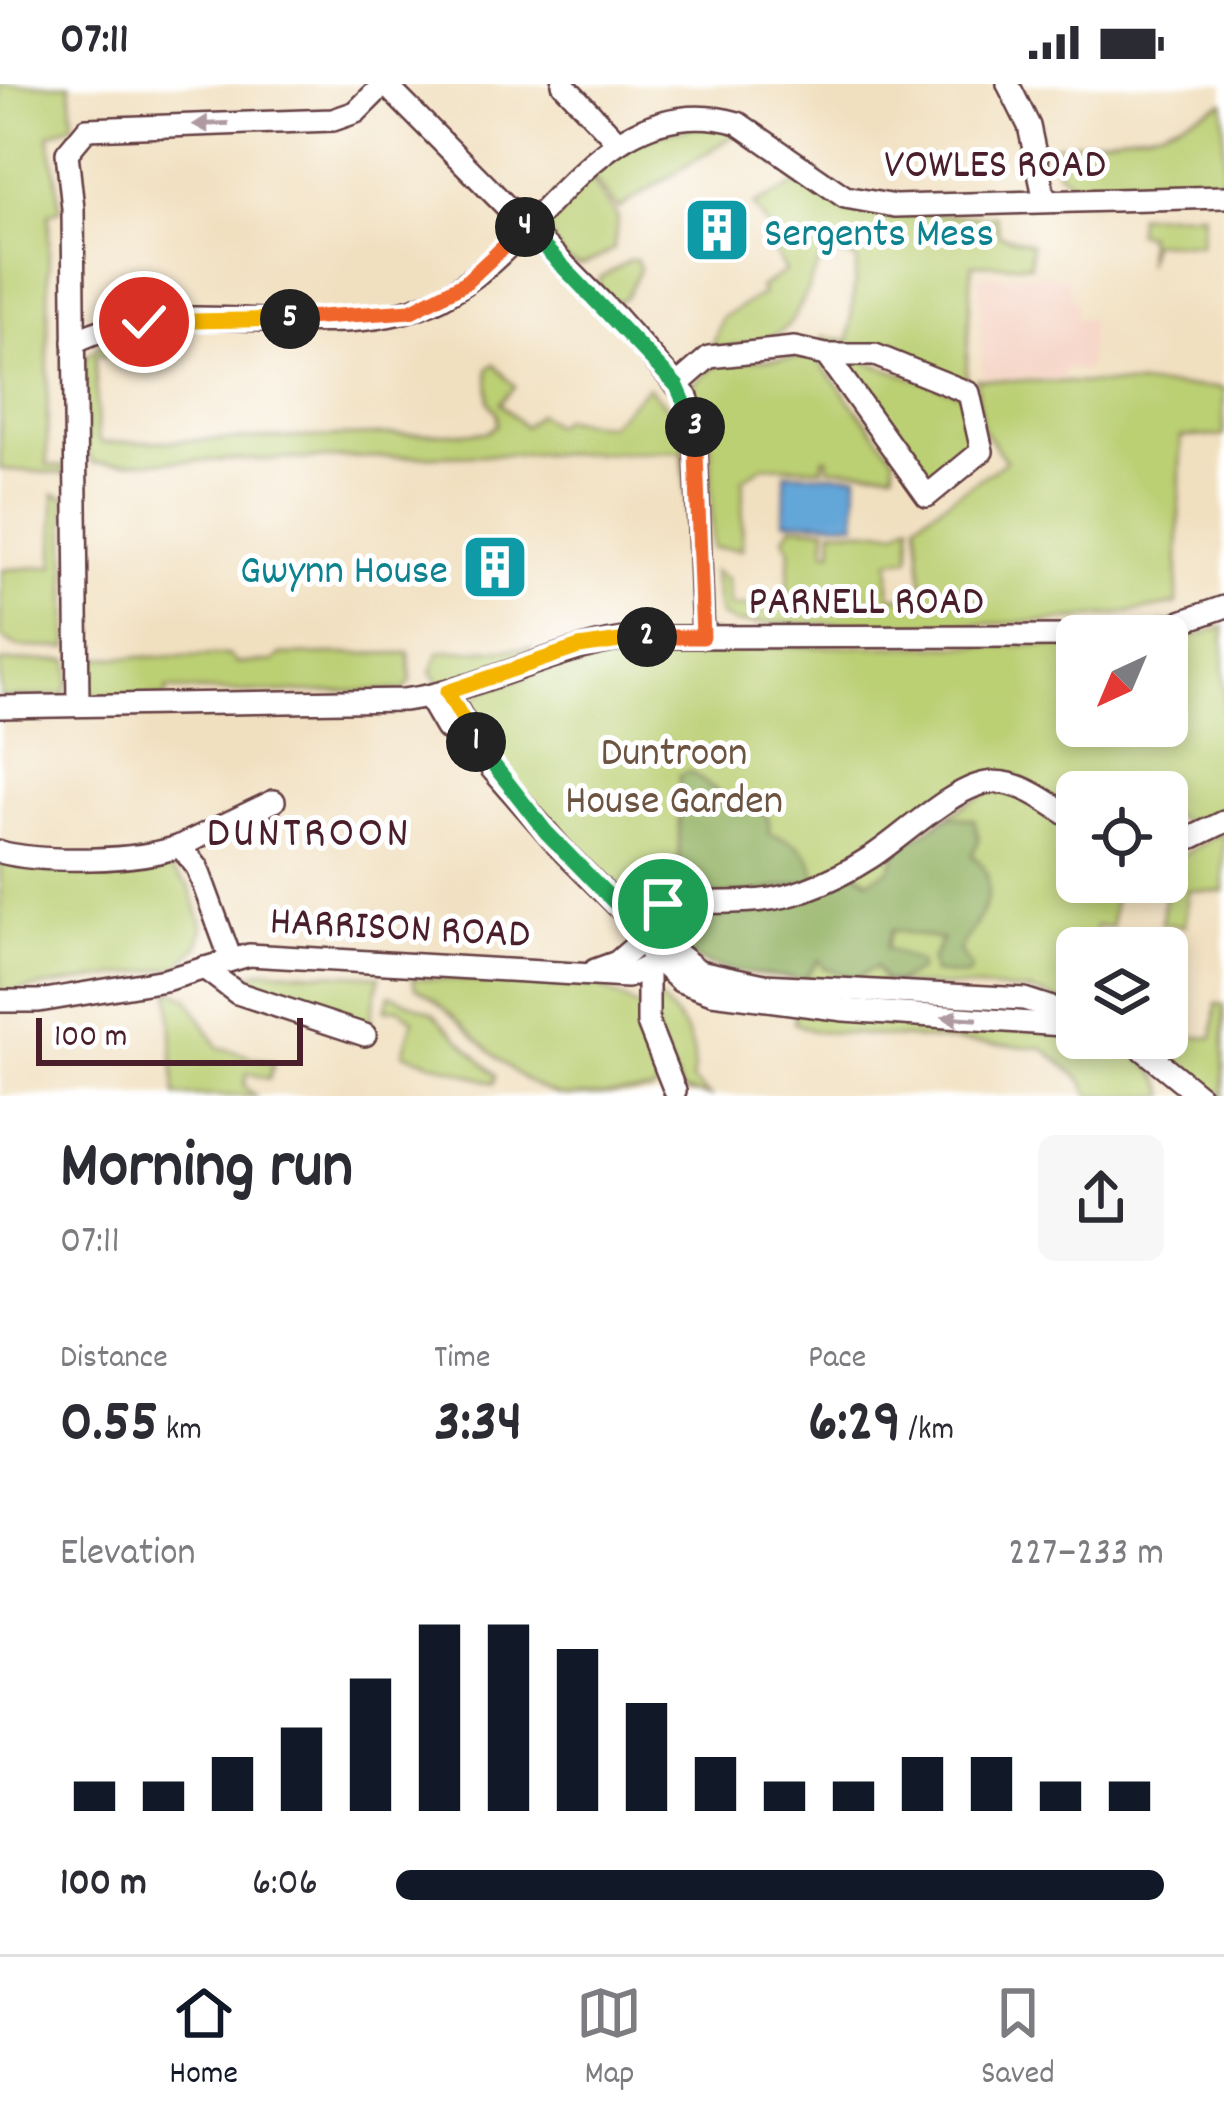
<!DOCTYPE html>
<html lang="en">
<head>
<meta charset="utf-8">
<style>
	:root { --surface:#fff; --page:#f7f7f7; --text:#2b2b33; --muted:#7c7c81; --line:#e1e1e2; --accent:#111827 }
	body { margin:0; font-family:Dekko,sans-serif; background:var(--page); color:var(--text); height:100vh; display:flex; flex-direction:column; font-size:45px; white-space:nowrap }
	* { box-sizing:border-box; margin:0 }
	p { font-size:39px; color:var(--muted) }
	.icon { flex:none; width:66px; height:66px; fill:none; stroke:currentColor; stroke-width:2; stroke-linecap:round; stroke-linejoin:round }
	.map { position:relative; height:1012px; overflow:hidden }
	.panel { display:flex; flex-direction:column; background:var(--surface); flex:1 }
	.panel>* { flex:none }
	.needle { width:78px; rotate:224deg }
	.buttons { position:absolute; left:1056px; top:531px; display:grid; gap:24px }
	.buttons a { display:grid; place-items:center; width:132px; height:132px; border-radius:18px; background:var(--surface); box-shadow:0 6px 18px #0003; font-size:60px }
	.scale { position:absolute; left:36px; bottom:30px; width:267px; box-sizing:border-box; padding-left:12px; border:6px solid #4a1f2b; border-top:0; font-size:33px; line-height:42px; white-space:nowrap; color:#4a1f2b; -webkit-text-stroke:9px #fff; paint-order:stroke }
	.pin { position:absolute; display:grid; place-items:center; width:102px; height:102px; color:#fff; margin:-51px; border:6px solid #fff; border-radius:50%; box-shadow:0 3px 12px #0007 }
	.km { position:absolute; width:60px; height:60px; margin:-30px; border-radius:50%; background:#222; color:#fff; font-size:33px; line-height:60px; text-align:center }
	.round { display:grid; place-items:center; flex:none; width:126px; height:126px; border-radius:18px; background:var(--page) }
	.headline { display:flex; align-items:center; justify-content:space-between; height:204px; padding:0 60px }
	h1 { font-size:66px; font-weight:700; line-height:90px }
	.figures { display:grid; grid-template-columns:repeat(3,1fr); gap:18px; height:204px; padding:12px 60px }
	.figures div { display:grid; align-content:center }
	.figures b { font-size:60px; font-weight:700 }
	.figures small { font-size:33px; font-weight:400 }
	.figures p { font-size:33px }
	.chart { height:336px; padding:24px 60px }
	.chart p { display:flex; justify-content:space-between }
	.chart svg { width:100%; height:216px; margin-top:12px; stroke:var(--accent); stroke-width:6 }
	ul { padding:0 60px; list-style:none; font-size:39px }
	li { display:grid; grid-template-columns:192px 144px 1fr; align-items:center; height:90px }
	li i { height:30px; border-radius:15px; background:var(--accent) }
	.status { display:flex; justify-content:space-between; align-items:center; height:84px; padding:0 60px; background:var(--surface); direction:ltr }
	.status svg { height:33px; fill:currentColor }
	.tab-bar { display:flex; justify-content:space-around; align-items:center; height:168px; border-top:3px solid var(--line); background:var(--surface); font-size:33px; color:var(--muted) }
	.tab-bar a { display:grid; justify-items:center; gap:6px }
	.tab-bar .on { color:var(--accent) }
	.map>svg:first-child { display:block }
</style>
</head>
<body>
<div class="status"><b>07:11</b><svg viewBox="0 0 49 12"><path d="M0 12V9h3v3zM5 12V6h3v6zM10 12V3h3v9zM15 12V0h3v12zM26 1h20v11H26zM47 4h2v5h-2z"/></svg></div>
<div class="map">
<svg width="1224" height="1012" viewBox="0 0 1224 1012">
	<rect width="100%" height="100%" fill="#fff"/>
	<filter id="ink" filterUnits="userSpaceOnUse"><feTurbulence type="fractalNoise" baseFrequency=".00833" numOctaves="2"/><feDisplacementMap in="SourceGraphic" scale="24" xChannelSelector="R" yChannelSelector="G"/><feConvolveMatrix kernelMatrix="1 2 1 2 8 2 1 2 1" color-interpolation-filters="sRGB"/></filter>
	<filter id="wash" filterUnits="userSpaceOnUse"><feTurbulence type="fractalNoise" baseFrequency=".004" numOctaves="4" result="noise"/><feDisplacementMap in="SourceGraphic" scale="48" xChannelSelector="R" yChannelSelector="G"/><feGaussianBlur stdDeviation="2.7" result="paint"/><feColorMatrix in="noise" values="0 0 0 0 0 0 0 0 0 0 0 0 0 0 0 0 0 1.4 0 .05"/><feComposite in="paint" operator="in"/></filter>
	<g filter="url(#wash)">
		<rect width="100%" height="100%" fill="#f1e0c0"/>
		<path fill="#f5d2c2" d="M 1040,191 L 1066,193 L 1072,217 L 1077,218 L 1076,234 L 1091,235 L 1088,286 L 1065,285 L 1063,295 L 982,292 L 979,192 Z"/>
		<g fill="#bbcf73" stroke="#82774f" stroke-width="3">
			<path d="M 0,0 L 70,0 L 73,40 L 49,51 L 61,125 L 49,130 L 47,381 L 64,383 L 65,390 L 0,385 Z"/>
			<path d="M 1224,18 L 1224,94 L 1071,99 L 1057,87 L 1052,62 L 1162,45 Z"/>
			<path d="M 705,40 L 740,48 L 618,125 L 589,88 L 627,58 Z"/>
			<path d="M 588,91 L 618,134 L 614,165 C 605,170 594,177 584,180 C 563,185 547,152 548,135 Z"/>
			<path d="M 805,96 L 851,124 L 873,129 L 995,132 L 999,150 L 1031,160 L 1030,181 L 972,180 L 966,297 L 909,274 L 823,262 L 823,253 L 849,257 L 857,175 L 825,166 C 789,240 804,255 712,264 L 722,234 L 763,210 L 760,204 L 785,188 L 772,163 L 778,158 L 754,121 Z"/>
			<path d="M 1203,129 L 1201,160 L 1151,158 L 1146,181 L 1147,151 L 1136,149 L 1137,131 Z"/>
			<path d="M 630,176 L 637,176 L 640,185 L 626,213 L 615,218 L 598,203 L 600,194 Z"/>
			<path d="M 142,259 L 142,269 L 95,272 L 98,354 L 102,359 L 488,348 L 497,341 L 497,329 L 489,318 L 488,285 L 494,280 L 515,303 L 500,319 L 524,343 L 538,330 L 554,342 L 561,335 L 608,341 L 648,303 L 683,339 L 689,450 L 682,367 L 93,379 L 86,367 L 84,275 L 101,260 Z"/>
			<path d="M 815,273 L 894,372 L 894,387 L 829,384 L 828,374 L 823,375 L 823,384 L 764,382 L 743,395 L 742,465 L 712,464 L 711,361 L 691,302 L 720,278 Z"/>
			<path d="M 861,276 L 964,311 L 968,363 L 931,388 L 919,385 L 846,288 L 849,279 Z"/>
			<path d="M 976,295 L 1224,304 L 1224,352 L 1181,353 L 1177,520 C 1033,550 881,539 734,539 L 720,531 L 713,487 L 727,495 L 730,522 L 787,522 L 790,466 L 784,453 L 792,442 L 827,444 L 825,467 L 832,467 L 833,445 L 897,447 L 911,438 L 910,474 L 890,476 L 890,513 L 924,513 L 917,437 L 1006,377 L 982,344 Z"/>
			<path d="M 54,410 L 65,413 L 68,564 L 19,563 L 0,553 L 2,486 L 54,482 Z"/>
			<path d="M 1224,543 L 1224,732 C 1198,743 1190,744 1167,727 L 1167,708 L 1077,708 L 1077,728 L 1008,691 L 817,796 L 669,816 L 619,810 L 511,694 L 469,634 L 470,620 L 480,608 L 582,572 L 630,564 L 1077,561 L 1077,642 L 1167,642 L 1167,560 Z"/>
			<path d="M 531,564 L 529,570 L 440,600 L 431,588 L 439,568 Z"/>
			<path d="M 409,569 L 411,597 L 404,606 C 324,608 240,610 167,605 L 166,612 L 96,613 L 89,602 L 88,580 L 99,574 L 228,571 L 237,579 L 273,578 L 281,571 Z"/>
			<path d="M 69,576 L 69,600 L 62,611 L 0,614 L 0,578 Z"/>
			<path d="M 998,705 L 1043,723 L 1077,748 L 1077,798 L 1115,798 L 1112,843 L 1096,842 L 1094,864 L 1077,864 L 1077,922 L 1031,907 L 784,894 L 654,838 C 722,825 833,797 894,766 C 932,747 958,719 998,705 Z"/>
			<path d="M 1224,748 L 1224,808 L 1188,806 L 1185,842 L 1162,840 L 1167,780 Z"/>
			<path d="M 0,777 L 168,783 L 189,802 L 203,843 L 199,861 L 178,883 L 0,909 Z"/>
			<path d="M 267,886 L 380,892 L 368,945 L 239,899 L 240,892 Z"/>
			<path d="M 413,894 L 600,903 L 643,926 L 662,996 L 653,1007 C 625,1009 595,1012 567,1012 C 510,1006 464,930 415,903 Z"/>
			<path d="M 170,905 L 188,914 L 218,963 L 274,979 L 269,995 L 247,989 L 244,1002 L 255,1012 L 175,1012 Z"/>
			<path d="M 390,910 L 433,929 L 496,991 L 494,999 L 403,969 L 413,936 L 399,924 L 385,926 Z"/>
			<path d="M 656,912 C 681,936 701,960 692,996 L 710,1012 L 682,1007 L 655,948 Z"/>
			<path d="M 1216,920 L 1224,921 L 1224,1012 L 1201,1001 L 1161,963 L 1167,954 L 1169,921 L 1179,922 L 1178,952 L 1213,954 Z"/>
			<path d="M 795,926 L 1077,949 L 1077,954 C 1111,954 1160,977 1167,1012 L 1089,1012 L 1082,996 L 1043,964 L 813,947 L 794,939 Z"/>
		</g>
		<g fill="#94b265" stroke="#6f6848" stroke-width="3">
			<path d="M 689,687 L 717,707 L 722,720 L 745,711 L 768,734 L 770,750 C 799,759 810,765 817,796 L 785,806 L 674,815 L 680,804 L 673,799 L 679,777 L 679,692 Z"/>
			<path d="M 951,732 L 974,735 L 979,756 L 972,771 C 1008,800 977,838 959,867 L 971,885 L 967,892 L 933,889 L 931,877 L 942,856 L 892,846 L 886,864 L 919,879 L 919,886 L 897,898 L 884,897 L 876,883 L 855,894 L 825,884 L 819,876 L 804,895 C 751,890 674,889 651,829 L 856,788 L 869,796 L 890,785 L 898,764 Z"/>
		</g>
		<path fill="#64a6d8" stroke="#576282" stroke-width="3" d="M 785,389 L 857,391 L 856,439 L 784,437 Z"/>
	</g>
	<g filter="url(#ink)">
		<g fill="none" stroke-linecap="round" stroke-linejoin="round">
			<g stroke="#633c41" stroke-width="26">
				<g id="minor">
					<path d="M 385,0 L 617,234 L 687,313 L 695,336 L 703,553"/>
					<path d="M 563,0 L 614,54"/>
					<path d="M 1008,0 L 1029,42 L 1045,117"/>
					<path d="M 74,258 C 185,201 329,270 441,214 C 542,164 601,0 738,39 L 845,113 L 895,122 L 1224,113"/>
					<path d="M 677,301 L 709,273 L 794,264 L 826,271 L 875,271 L 969,309 L 982,367 L 927,412 L 826,271"/>
					<path d="M 1082,552 L 1175,540 L 1224,523"/>
					<path d="M 447,608 L 492,685 L 564,768 L 624,828 L 699,887 L 764,901 L 1024,915 L 1077,932"/>
					<path d="M 428,613 L 446,644 L 478,673"/>
					<path d="M 78,621 L 73,125 L 67,69 L 87,45 L 333,36 L 356,28 L 384,0"/>
					<path d="M 0,623 L 404,616 C 485,605 557,561 639,553 L 1077,552"/>
					<path d="M 1167,754 L 1193,753 L 1224,738"/>
					<path d="M 180,762 L 274,717"/>
					<path d="M 0,768 C 44,779 137,778 180,762 L 197,783 L 230,873"/>
					<path d="M 624,828 C 682,808 747,829 805,806 C 827,798 851,786 871,773 C 902,753 951,705 986,699 C 1019,693 1051,721 1077,737"/>
					<path d="M 649,867 L 680,897 L 712,909 L 844,926 L 1077,942"/>
					<path d="M 204,884 L 237,909 L 365,951"/>
					<path d="M 595,886 L 617,878 L 640,858"/>
					<path d="M 648,886 L 648,939 L 675,1007"/>
					<path d="M 0,917 L 39,917 L 165,896 L 249,871 L 627,893 L 658,877 L 658,857"/>
					<path d="M 1129,954 L 1200,1012"/>
				</g>
			</g>
			<use href="#minor" stroke="#fff" stroke-width="21"/>
		</g>
		<defs><path id="oneway-solid" d="M-6-.8H1V-3.2L6.5 0L1 3.2V.8H-6Z" transform="scale(3)"/></defs>
		<g fill="#ae9aa0">
			<use href="#oneway-solid" transform="translate(211 40) rotate(178)"/>
			<use href="#oneway-solid" transform="translate(960 934) rotate(-176)"/>
		</g>
	</g>
	<g fill="none" stroke-linecap="round" stroke-linejoin="round" filter="url(#ink)">
		<g stroke="#fff" stroke-width="24">
			<path id="split-1" d="M 476,658 L 546,748 L 624,828 L 663,820"/>
		</g>
		<g stroke="#fff" stroke-width="24">
			<path id="split-2" d="M 476,658 L 447,608 L 579,563 L 647,553"/>
		</g>
		<g stroke="#fff" stroke-width="24">
			<path id="split-3" d="M 647,553 L 703,553 L 695,343"/>
		</g>
		<g stroke="#fff" stroke-width="24">
			<path id="split-4" d="M 525,143 L 677,302 L 695,343"/>
		</g>
		<g stroke="#fff" stroke-width="24">
			<path id="split-5" d="M 290,235 L 411,227 L 465,199 L 525,143"/>
		</g>
		<g stroke="#fff" stroke-width="24">
			<path id="split-6" d="M 144,238 L 290,235"/>
		</g>
		<use href="#split-1" stroke="#22a559" stroke-width="15"/>
		<use href="#split-2" stroke="#f5b400" stroke-width="15"/>
		<use href="#split-3" stroke="#f0652b" stroke-width="15"/>
		<use href="#split-4" stroke="#22a559" stroke-width="15"/>
		<use href="#split-5" stroke="#f0652b" stroke-width="15"/>
		<use href="#split-6" stroke="#f5b400" stroke-width="15"/>
	</g>
	<defs>
		<g id="building-square" transform="scale(3.45)"><rect x="-9" y="-9" width="18" height="18" rx="4" fill="#0f9aa8" stroke="#fff"/><path d="M-4-6H4V6H1V3H-1V6H-4ZM-2.5-4.3h1.7v1.8h-1.7ZM.8-4.3h1.7v1.8H.8ZM-2.5-1h1.7V.8h-1.7ZM.8-1h1.7V.8H.8Z" fill="#fff"/></g>
	</defs>
	<g fill-rule="evenodd">
		<use href="#building-square" x="717" y="146"/>
		<use href="#building-square" x="495" y="483"/>
	</g>
	<g text-anchor="middle" stroke-width="10" stroke-linejoin="round" paint-order="stroke">
		<g font-size="42" fill="#4a1f2b" stroke="#fff">
			<text x="995" y="92">VOWLES ROAD</text>
			<text x="866" y="529">PARNELL ROAD</text>
			<text transform="translate(400 840) rotate(3)" y="15">HARRISON ROAD</text>
		</g>
		<g font-size="42" fill="#0d838f" stroke="#fff" text-anchor="start">
			<text x="764" y="161">Sergents Mess</text>
			<text x="448" y="498" text-anchor="end">Gwynn House</text>
		</g>
		<g font-size="42" fill="#6c5441" stroke="#fff">
			<text x="674" y="680">Duntroon<tspan x="674" dy="48">House Garden</tspan></text>
		</g>
		<g font-size="45" letter-spacing="3" fill="#4a1f2b" stroke="#fff">
			<text x="309" y="761">DUNTROON</text>
		</g>
	</g>
</svg>
<div class="buttons">
<a><svg class="needle" viewBox="-14 -14 28 28"><path d="M0-13l5 13h-10z" fill="#e53935"/><path d="M0 13l5-13h-10z" fill="#7c7c81"/></svg></a>
<a><svg class="icon" aria-label="locate" viewBox="0 0 24 24"><circle cx="12" cy="12" r="6"/><path d="M12 2v4M12 18v4M2 12h4M18 12h4"/></svg></a>
<a><svg class="icon" aria-label="layers" viewBox="0 0 24 24"><path d="M12 4l9 5-9 5-9-5zM3 14l9 5 9-5"/></svg></a>
</div>
<div class="scale">100 m</div>
<div class="pin" style="left:663px;top:820px;background:#1e9e55"><svg class="icon" aria-label="arrive" viewBox="0 0 24 24"><path d="M6 21V4h12l-3 4 3 4H6"/></svg></div>
<div class="pin" style="left:144px;top:238px;background:#d93025"><svg class="icon" aria-label="check" viewBox="0 0 24 24"><path d="M5 12l5 5 9-10"/></svg></div>
<b class="km" style="left:476px;top:658px">1</b>
<b class="km" style="left:647px;top:553px">2</b>
<b class="km" style="left:695px;top:343px">3</b>
<b class="km" style="left:525px;top:143px">4</b>
<b class="km" style="left:290px;top:235px">5</b>
</div>
<section class="panel">
<div class="headline"><div><h1>Morning run</h1><p>07:11</p></div><a class="round"><svg class="icon" aria-label="share" viewBox="0 0 24 24"><path d="M12 15V3M7 8l5-5 5 5M5 13v7h14v-7"/></svg></a></div>
<div class="figures">
<div><p>Distance</p><b>0.55<small> km</small></b></div>
<div><p>Time</p><b>3:34</b></div>
<div><p>Pace</p><b>6:29<small> /km</small></b></div>
</div>
<div class="chart"><p><span>Elevation</span>227–233 m</p>
<svg viewBox="0 0 160 44" preserveAspectRatio="none"><path d="M5 44V38M15 44V38M25 44V33M35 44V27M45 44V17M55 44V6M65 44V6M75 44V11M85 44V22M95 44V33M105 44V38M115 44V38M125 44V33M135 44V33M145 44V38M155 44V38"/></svg>
</div>
<ul>
<li><b>100 m</b>6:06<i style="width:100%"></i></li>
</ul>
</section>
<nav class="tab-bar">
<a class="on"><svg class="icon" aria-label="home" viewBox="0 0 24 24"><path d="M3 11l9-7 9 7M6 9v11h12V9"/></svg>Home</a>
<a><svg class="icon" aria-label="map" viewBox="0 0 24 24"><path d="M3 6l6-2 6 2 6-2v14l-6 2-6-2-6 2zM9 4v14M15 6v14"/></svg>Map</a>
<a><svg class="icon" aria-label="saved" viewBox="0 0 24 24"><path d="M7 4h10v16l-5-4-5 4z"/></svg>Saved</a>
</nav>
</body>
</html>
